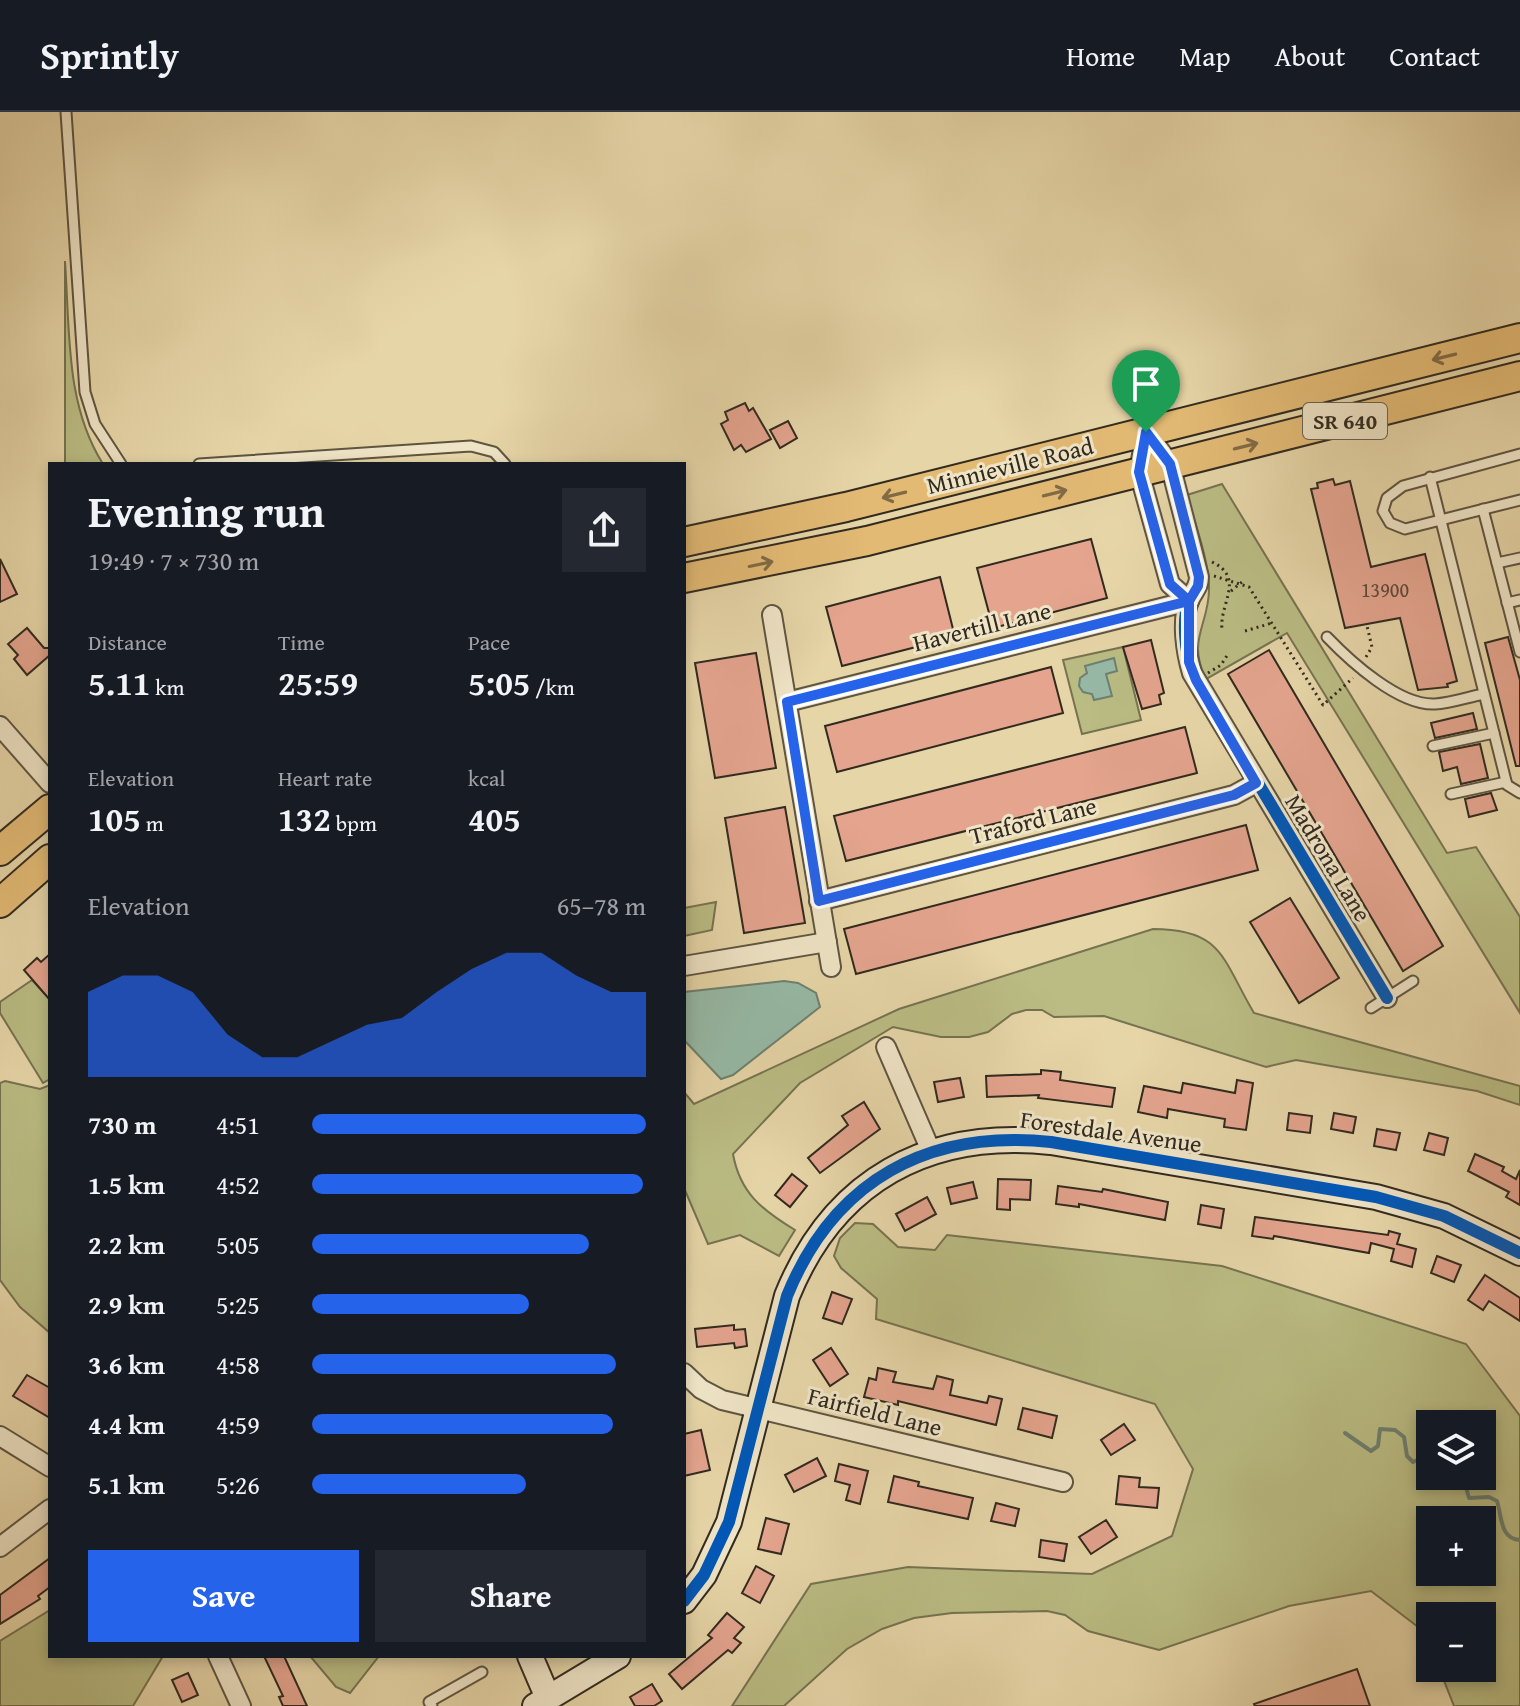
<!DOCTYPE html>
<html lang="en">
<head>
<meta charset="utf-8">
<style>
	:root { --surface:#171b24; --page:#242831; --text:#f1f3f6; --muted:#9ea1a6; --line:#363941; --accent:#2563eb }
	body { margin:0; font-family:"Gentium Book Plus",serif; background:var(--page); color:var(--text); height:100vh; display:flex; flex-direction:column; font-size:30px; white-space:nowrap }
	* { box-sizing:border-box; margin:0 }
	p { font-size:26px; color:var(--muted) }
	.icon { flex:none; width:44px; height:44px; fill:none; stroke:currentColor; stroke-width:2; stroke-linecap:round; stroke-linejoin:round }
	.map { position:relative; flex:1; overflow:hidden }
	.side { position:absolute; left:48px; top:350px; width:638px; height:1196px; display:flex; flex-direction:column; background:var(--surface); border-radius:0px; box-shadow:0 4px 12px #0003 }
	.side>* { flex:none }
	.tools { position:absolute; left:1416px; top:1298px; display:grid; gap:16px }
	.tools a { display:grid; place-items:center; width:80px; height:80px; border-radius:0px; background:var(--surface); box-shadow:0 4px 12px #0003; font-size:40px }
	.pin { position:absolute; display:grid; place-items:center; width:68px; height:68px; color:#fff; margin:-82px -34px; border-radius:50% 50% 50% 0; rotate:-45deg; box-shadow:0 0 8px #0007 }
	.pin .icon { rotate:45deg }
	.round { display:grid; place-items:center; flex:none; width:84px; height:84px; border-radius:0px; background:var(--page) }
	.overview { display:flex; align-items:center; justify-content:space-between; height:136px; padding:0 40px }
	h1 { font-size:44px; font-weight:700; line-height:60px }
	.metrics { display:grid; grid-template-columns:repeat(3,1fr); gap:12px; height:136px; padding:8px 40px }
	.metrics div { display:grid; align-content:center }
	.metrics b { font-size:34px; font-weight:700 }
	.metrics small { font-size:22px; font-weight:400 }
	.metrics p { font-size:22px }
	.chart { height:224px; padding:16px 40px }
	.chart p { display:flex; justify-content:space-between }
	.chart svg { width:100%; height:144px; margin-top:8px; fill:var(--accent); opacity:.7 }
	.cta { display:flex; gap:16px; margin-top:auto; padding:16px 40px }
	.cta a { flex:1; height:92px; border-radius:0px; background:var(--accent); color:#fff; font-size:32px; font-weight:700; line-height:92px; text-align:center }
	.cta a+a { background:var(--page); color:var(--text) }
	ul { padding:0 40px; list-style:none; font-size:26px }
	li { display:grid; grid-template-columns:128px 96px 1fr; align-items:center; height:60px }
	li i { height:20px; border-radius:10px; background:var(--accent) }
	header { display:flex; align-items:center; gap:48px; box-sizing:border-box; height:112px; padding:0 40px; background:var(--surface); border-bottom:2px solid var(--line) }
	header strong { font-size:38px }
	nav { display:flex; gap:44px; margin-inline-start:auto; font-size:28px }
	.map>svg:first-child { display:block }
</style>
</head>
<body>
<header>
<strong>Sprintly</strong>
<nav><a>Home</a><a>Map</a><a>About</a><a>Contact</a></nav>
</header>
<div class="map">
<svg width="1520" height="1594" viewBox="0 0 1520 1594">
	<rect width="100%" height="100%" fill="#e6d5a7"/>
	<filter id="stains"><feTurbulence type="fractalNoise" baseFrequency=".0025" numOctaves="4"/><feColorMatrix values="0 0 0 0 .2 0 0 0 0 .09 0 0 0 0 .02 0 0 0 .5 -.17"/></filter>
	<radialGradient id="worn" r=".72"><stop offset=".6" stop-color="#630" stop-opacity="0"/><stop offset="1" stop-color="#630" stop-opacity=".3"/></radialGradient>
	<g fill="#babc83" stroke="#767351" stroke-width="2" fill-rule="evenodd">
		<path d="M 65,149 C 70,218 65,292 103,352 L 65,352 Z"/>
		<path d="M 1222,372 L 1447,741 L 1476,735 L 1520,805 L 1520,901 L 1287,521 L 1206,567 C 1186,527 1210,512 1209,475 C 1208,445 1195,412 1187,383 Z"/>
		<path d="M 1123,535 L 1141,608 L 1082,622 L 1063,548 Z"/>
		<path d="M 716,790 L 712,818 L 684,824 L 684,796 Z"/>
		<path d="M 1153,817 C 1223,817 1222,847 1254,901 L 1520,974 L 1520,993 L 1477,979 L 1296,948 L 1266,955 L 1104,904 L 1054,905 L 1042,898 L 1026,898 L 1012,902 L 988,920 L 969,925 L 941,925 L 893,915 L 800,971 L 733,1042 C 740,1081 762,1098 795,1118 L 779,1144 L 740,1123 L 708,1132 L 684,1076 L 684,980 L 694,992 L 899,897 Z"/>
		<path d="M 32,868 L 45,882 L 50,879 L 50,967 L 43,971 L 0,901 L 0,890 Z"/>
		<path d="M 5,969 L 40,977 L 50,973 L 50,1221 L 20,1195 L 0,1168 L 0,971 Z"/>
		<path d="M 855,1111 L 873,1112 L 898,1135 L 935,1138 L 947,1123 L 1222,1154 L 1466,1232 L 1520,1304 L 1520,1594 L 1454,1594 L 1439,1556 L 1482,1556 L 1482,1504 L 1430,1504 L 1430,1532 L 1426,1521 L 1371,1479 L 1289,1494 L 1159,1538 L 1088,1519 L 1065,1503 L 1047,1499 L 952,1501 L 914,1506 L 882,1517 L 847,1537 L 784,1594 L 732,1594 L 811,1472 L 908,1455 L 1092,1462 L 1172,1424 L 1193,1357 L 1155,1292 L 876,1207 L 877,1187 L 841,1156 L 834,1144 L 840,1126 ZM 1430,1312 L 1482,1312 L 1482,1364 L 1430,1364 ZM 1430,1408 L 1482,1408 L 1482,1460 L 1430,1460 Z"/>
		<path d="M 50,1498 L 50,1544 L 163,1544 L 133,1594 L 0,1594 L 0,1529 Z"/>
		<path d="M 310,1544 L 379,1544 L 350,1581 L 336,1575 Z"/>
	</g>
	<g fill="#96b9a6" stroke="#6e8070" stroke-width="2">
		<path d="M 1114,546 L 1117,559 L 1106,562 L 1112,584 L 1094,588 L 1092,582 L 1083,580 L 1079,574 L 1080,566 L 1087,561 L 1085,554 Z"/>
		<path d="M 784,869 L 798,871 L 816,881 L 820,895 L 733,963 L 721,967 L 684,928 L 684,880 Z"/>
	</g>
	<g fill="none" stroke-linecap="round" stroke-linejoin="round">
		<g stroke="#6e8070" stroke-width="4">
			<path d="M 1345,1321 L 1371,1339 L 1378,1334 L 1380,1317 L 1395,1318 L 1404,1325 L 1407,1344 L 1413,1350 L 1422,1346 L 1421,1333 L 1430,1328"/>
			<path d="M 1463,1364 L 1469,1386 L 1489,1385 L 1497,1389 C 1502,1405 1500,1427 1520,1428"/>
		</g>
	</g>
	<g fill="#e4a48e" stroke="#312a1f" stroke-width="2">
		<path d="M 745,291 L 749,299 L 753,296 L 771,327 L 746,340 L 741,333 L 734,338 L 721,312 L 728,308 L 725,300 Z"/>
		<path d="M 788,309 L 797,326 L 780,336 L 770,318 Z"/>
		<path d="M 1333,367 L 1335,373 L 1350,369 L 1371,455 L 1425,442 L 1457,569 L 1447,572 L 1448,575 L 1418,578 L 1400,506 L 1345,516 L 1311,377 L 1318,376 L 1317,371 Z"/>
		<path d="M 1091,427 L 1107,486 L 993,516 L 977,456 Z"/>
		<path d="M 0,447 L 17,482 L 0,490 Z"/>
		<path d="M 940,465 L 955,525 L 842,554 L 826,495 Z"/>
		<path d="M 27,516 L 44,536 L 50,536 L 50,543 L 27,563 L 14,547 L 18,543 L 8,532 Z"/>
		<path d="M 1508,525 L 1520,568 L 1520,654 L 1516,654 L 1485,531 Z"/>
		<path d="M 1151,528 L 1164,581 L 1159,583 L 1161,592 L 1142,597 L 1123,535 Z"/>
		<path d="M 1269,538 L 1443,834 L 1403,859 L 1228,562 Z"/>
		<path d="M 756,541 L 776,656 L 715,666 L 695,551 Z"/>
		<path d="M 1051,555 L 1063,601 L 837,660 L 825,614 Z"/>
		<path d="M 1473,601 L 1477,617 L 1435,626 L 1431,611 Z"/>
		<path d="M 1185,615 L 1197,661 L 846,749 L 834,704 Z"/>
		<path d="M 1480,632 L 1488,666 L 1461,672 L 1457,655 L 1443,659 L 1439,640 Z"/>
		<path d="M 1491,681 L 1497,698 L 1469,705 L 1465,687 Z"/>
		<path d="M 785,695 L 805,811 L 744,821 L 725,706 Z"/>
		<path d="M 1246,713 L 1258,758 L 856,862 L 844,817 Z"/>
		<path d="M 1290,786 L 1339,866 L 1299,891 L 1250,810 Z"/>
		<path d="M 50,842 L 50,888 L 24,858 L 37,846 L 41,850 Z"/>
		<path d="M 1041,958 L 1061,960 L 1060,968 L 1115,976 L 1112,995 L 1038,986 L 1039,983 L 987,985 L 986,964 L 1041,962 Z"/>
		<path d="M 960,966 L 964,985 L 938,990 L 934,970 Z"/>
		<path d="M 1237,968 L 1253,971 L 1246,1018 L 1224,1015 L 1225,1007 L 1168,997 L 1167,1006 L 1138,1000 L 1144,974 L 1181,981 L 1183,971 L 1235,981 Z"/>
		<path d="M 864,990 L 880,1017 L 820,1061 L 808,1046 L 848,1013 L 842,1004 Z"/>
		<path d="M 1289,1001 L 1312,1004 L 1310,1021 L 1287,1018 Z"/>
		<path d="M 1334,1001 L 1356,1005 L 1353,1021 L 1331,1017 Z"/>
		<path d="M 1377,1017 L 1400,1021 L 1396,1038 L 1374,1034 Z"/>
		<path d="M 1429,1021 L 1448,1026 L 1444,1043 L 1424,1038 Z"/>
		<path d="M 1475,1042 L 1504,1055 L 1502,1059 L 1516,1067 L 1520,1058 L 1520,1093 L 1506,1085 L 1509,1080 L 1468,1059 Z"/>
		<path d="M 792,1062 L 807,1074 L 790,1095 L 775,1083 Z"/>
		<path d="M 998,1067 L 1031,1068 L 1030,1088 L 1010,1087 L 1010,1098 L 997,1097 Z"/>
		<path d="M 973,1070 L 977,1086 L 951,1092 L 947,1076 Z"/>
		<path d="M 1058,1074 L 1102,1080 L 1103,1077 L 1168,1090 L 1165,1108 L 1079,1092 L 1079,1095 L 1056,1092 Z"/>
		<path d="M 927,1085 L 936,1102 L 905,1119 L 896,1102 Z"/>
		<path d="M 1201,1093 L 1224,1097 L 1221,1116 L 1198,1112 Z"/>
		<path d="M 1255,1105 L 1388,1123 L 1389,1119 L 1400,1122 L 1397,1132 L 1416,1137 L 1412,1155 L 1391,1149 L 1394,1137 L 1371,1131 L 1369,1141 L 1274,1124 L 1273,1127 L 1252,1124 Z"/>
		<path d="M 1437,1144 L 1461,1153 L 1454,1170 L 1431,1161 Z"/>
		<path d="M 1485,1163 L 1520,1186 L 1520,1209 L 1489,1189 L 1483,1198 L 1468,1188 Z"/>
		<path d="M 832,1180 L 852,1187 L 842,1212 L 823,1206 Z"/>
		<path d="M 734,1213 L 734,1218 L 745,1217 L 747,1234 L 735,1236 L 734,1231 L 697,1235 L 695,1217 Z"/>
		<path d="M 831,1236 L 848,1262 L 830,1274 L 813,1248 Z"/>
		<path d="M 878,1256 L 896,1260 L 893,1270 L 933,1277 L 937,1264 L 953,1268 L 950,1283 L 987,1291 L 989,1284 L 1002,1287 L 996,1313 L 898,1289 L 898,1293 L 864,1285 L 869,1266 L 876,1268 Z"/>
		<path d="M 27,1263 L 50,1276 L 50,1306 L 13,1284 Z"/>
		<path d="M 1023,1296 L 1057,1304 L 1052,1326 L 1018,1317 Z"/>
		<path d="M 1124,1312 L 1135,1328 L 1111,1343 L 1101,1328 Z"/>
		<path d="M 701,1318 L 710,1358 L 684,1364 L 684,1322 Z"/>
		<path d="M 817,1346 L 826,1364 L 794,1380 L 785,1363 Z"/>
		<path d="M 839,1352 L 868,1359 L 860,1392 L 846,1388 L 850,1373 L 835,1369 Z"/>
		<path d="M 894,1364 L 919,1370 L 918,1374 L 973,1386 L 968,1407 L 888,1390 Z"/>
		<path d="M 1119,1364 L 1140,1366 L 1139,1375 L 1159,1376 L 1157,1396 L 1116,1392 Z"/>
		<path d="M 996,1391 L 1019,1397 L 1015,1414 L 991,1409 Z"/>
		<path d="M 766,1406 L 789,1412 L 781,1442 L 758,1437 Z"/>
		<path d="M 1106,1408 L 1117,1425 L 1091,1442 L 1079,1425 Z"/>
		<path d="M 1041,1428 L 1067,1432 L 1064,1449 L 1039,1445 Z"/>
		<path d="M 50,1446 L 50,1475 L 38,1484 L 40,1487 L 0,1512 L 0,1483 Z"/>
		<path d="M 756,1454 L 774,1464 L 760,1491 L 742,1481 Z"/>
		<path d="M 727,1501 L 744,1515 L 734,1526 L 741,1531 L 732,1541 L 728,1538 L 682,1577 L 669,1562 L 712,1526 L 708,1523 Z"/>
		<path d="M 264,1544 L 284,1544 L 307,1594 L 283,1594 L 279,1585 L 283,1584 Z"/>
		<path d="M 1357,1557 L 1370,1594 L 1255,1594 L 1254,1592 Z"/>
		<path d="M 188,1561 L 198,1583 L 182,1590 L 172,1568 Z"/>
		<path d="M 652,1572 L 662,1589 L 654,1594 L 635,1594 L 630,1585 Z"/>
	</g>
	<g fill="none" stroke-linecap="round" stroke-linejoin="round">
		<g stroke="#5e5541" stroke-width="13">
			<g id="lane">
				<path d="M 66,0 L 85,280 L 95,312 L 121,352"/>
				<path d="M 1520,342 L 1403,374 L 1387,386 L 1383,399 L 1390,411 L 1405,417 L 1520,388"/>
				<path d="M 199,352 L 471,334 L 494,340 L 505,352"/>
				<path d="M 1430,365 L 1507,673 L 1520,681"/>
				<path d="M 1483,397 L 1520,540"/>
				<path d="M 1497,451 L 1520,446"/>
				<path d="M 1507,491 L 1520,488"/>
				<path d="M 1327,525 C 1350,549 1399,594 1435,592 C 1451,591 1468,585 1484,582"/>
				<path d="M 1433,634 L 1494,621"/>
				<path d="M 1451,682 L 1506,670"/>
				<path d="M 1371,896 L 1413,869"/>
				<path d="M 432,1594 L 429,1590 L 482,1560"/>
			</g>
		</g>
		<g stroke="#5e5541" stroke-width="22">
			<g id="street">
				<path d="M 1146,320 L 1170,352 L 1199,465 C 1199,476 1193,479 1189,489 C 1181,509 1186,541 1192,561 L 1387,886"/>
				<path d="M 1146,320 L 1139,360 L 1170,472 L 1189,489"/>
				<path d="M 772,503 L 831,855"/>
				<path d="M 787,590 L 1189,489"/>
				<path d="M 0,614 L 50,671"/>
				<path d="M 819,789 L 1234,683 L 1256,671"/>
				<path d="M 684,854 L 827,830"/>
				<path d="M 886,935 L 931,1039"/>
				<path d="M 684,1261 L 701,1277 L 722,1288 L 1063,1370"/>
				<path d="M 0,1324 L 50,1355"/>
				<path d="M 0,1435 L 50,1397"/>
				<path d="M 218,1544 L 241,1594"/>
			</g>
		</g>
		<g stroke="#312a1f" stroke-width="28">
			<g id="secondary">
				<path d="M 684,1489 L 704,1463 L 729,1410 L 787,1184 C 834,1068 928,1017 1051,1030 L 1376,1085 L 1444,1104 L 1520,1141"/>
				<path d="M 530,1544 L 548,1586"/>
				<path d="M 535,1594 L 618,1544"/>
			</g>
		</g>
		<g stroke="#312a1f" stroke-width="32">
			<g id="primary">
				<path d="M 684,430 L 846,395 L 1520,226"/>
				<path d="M 684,466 L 867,429 L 1520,264"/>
				<path d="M 0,739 L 50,697"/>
				<path d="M 0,791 L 50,747"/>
			</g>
		</g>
		<g stroke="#312a1f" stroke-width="3" stroke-dasharray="2 4" stroke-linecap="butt">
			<path d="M 1212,450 C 1246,466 1219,492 1222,517"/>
			<path d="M 1214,464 L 1249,475 L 1323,593 L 1353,566"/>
			<path d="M 1231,479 L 1242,470"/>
			<path d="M 1245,519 L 1272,511"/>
			<path d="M 1366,545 L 1372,535 L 1367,514"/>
			<path d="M 1208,561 L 1221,553 L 1228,542"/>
		</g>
		<use href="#lane" stroke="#efe4c6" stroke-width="9"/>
		<use href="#street" stroke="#efe4c6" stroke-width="18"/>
		<use href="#secondary" stroke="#efe4c6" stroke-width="24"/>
		<use href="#primary" stroke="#e3ba74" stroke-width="28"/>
		<g stroke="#efe4c6" stroke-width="17">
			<g id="cycleway">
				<path d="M 1146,320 L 1170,352 L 1199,465 C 1199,476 1193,479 1189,489 C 1181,509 1186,541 1192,561 L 1387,886"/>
				<path d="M 819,789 L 1234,683 L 1256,671"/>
				<path d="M 684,1489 L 704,1463 L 729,1410 L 787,1184 C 834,1068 928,1017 1051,1030 L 1376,1085 L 1444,1104 L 1520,1141"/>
			</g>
		</g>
		<use href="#cycleway" stroke="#0057b8" stroke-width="12"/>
	</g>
	<defs><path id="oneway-shaft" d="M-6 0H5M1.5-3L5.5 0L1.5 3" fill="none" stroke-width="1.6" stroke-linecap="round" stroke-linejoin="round" transform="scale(2)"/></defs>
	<g stroke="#816b45">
		<use href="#oneway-shaft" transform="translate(1444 245) rotate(166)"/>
		<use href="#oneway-shaft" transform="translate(1246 334) rotate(-14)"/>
		<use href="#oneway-shaft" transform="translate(1055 381) rotate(-14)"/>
		<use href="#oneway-shaft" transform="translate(894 383) rotate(166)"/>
		<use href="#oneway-shaft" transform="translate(761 452) rotate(-12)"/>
	</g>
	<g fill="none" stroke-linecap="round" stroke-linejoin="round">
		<g stroke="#fff" stroke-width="16">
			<path id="route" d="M 1146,320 L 1139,360 L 1170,472 L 1189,489 L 787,590 L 819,789 L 1234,683 L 1256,671 L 1196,568 L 1189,550 L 1189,489 L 1198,474 L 1199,465 L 1170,352 L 1146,320"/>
		</g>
		<use href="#route" stroke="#2563eb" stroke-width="10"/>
	</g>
	<g text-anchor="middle" stroke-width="6" stroke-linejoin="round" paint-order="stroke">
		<g font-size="20" fill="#5e483b">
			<text x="1385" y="485">13900</text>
		</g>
		<rect fill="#efe4c6" stroke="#6a6251" stroke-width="2" x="1303" y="291" width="84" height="36" rx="6"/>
		<g font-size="22" font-weight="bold" fill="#312a1f">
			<text x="1345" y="317">SR 640</text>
		</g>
		<g font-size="24" fill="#312a1f" stroke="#efe4c6">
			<text transform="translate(1010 354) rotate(-14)" y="8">Minnieville Road</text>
			<text transform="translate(982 515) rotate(-14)" y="8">Havertill Lane</text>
			<text transform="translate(1033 709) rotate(-14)" y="8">Traford Lane</text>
			<text transform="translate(1328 746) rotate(59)" y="8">Madrona Lane</text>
			<text transform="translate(1111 1020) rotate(8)" y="8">Forestdale Avenue</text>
			<text transform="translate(875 1300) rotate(14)" y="8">Fairfield Lane</text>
		</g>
	</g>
	<rect width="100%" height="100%" filter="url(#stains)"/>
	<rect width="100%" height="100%" fill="url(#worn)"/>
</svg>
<div class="tools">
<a><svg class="icon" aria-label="layers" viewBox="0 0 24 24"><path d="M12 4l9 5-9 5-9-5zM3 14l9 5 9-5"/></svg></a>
<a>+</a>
<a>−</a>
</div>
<div class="pin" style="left:1146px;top:320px;background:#1e9e55"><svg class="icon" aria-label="arrive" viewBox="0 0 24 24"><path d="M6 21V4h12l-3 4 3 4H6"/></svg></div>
<section class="side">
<div class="overview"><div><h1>Evening run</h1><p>19:49 · 7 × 730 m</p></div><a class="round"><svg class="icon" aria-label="share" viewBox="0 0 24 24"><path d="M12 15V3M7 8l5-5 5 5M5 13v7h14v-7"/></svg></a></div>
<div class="metrics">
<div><p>Distance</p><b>5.11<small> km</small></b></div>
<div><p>Time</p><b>25:59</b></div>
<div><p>Pace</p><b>5:05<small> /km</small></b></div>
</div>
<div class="metrics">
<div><p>Elevation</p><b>105<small> m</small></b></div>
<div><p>Heart rate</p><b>132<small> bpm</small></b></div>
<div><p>kcal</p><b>405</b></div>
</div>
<div class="chart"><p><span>Elevation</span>65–78 m</p>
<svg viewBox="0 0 160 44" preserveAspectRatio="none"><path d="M0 44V18L10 13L20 13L30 18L40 31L50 38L60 38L70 33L80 28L90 26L100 18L110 11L120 6L130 6L140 13L150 18L160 18V44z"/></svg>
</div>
<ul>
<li><b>730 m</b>4:51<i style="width:100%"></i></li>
<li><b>1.5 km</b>4:52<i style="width:99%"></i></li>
<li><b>2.2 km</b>5:05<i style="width:83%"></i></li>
<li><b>2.9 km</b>5:25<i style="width:65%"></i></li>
<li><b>3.6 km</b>4:58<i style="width:91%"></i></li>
<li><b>4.4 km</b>4:59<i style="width:90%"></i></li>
<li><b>5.1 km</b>5:26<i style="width:64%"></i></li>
</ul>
<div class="cta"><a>Save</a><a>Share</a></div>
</section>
</div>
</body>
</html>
